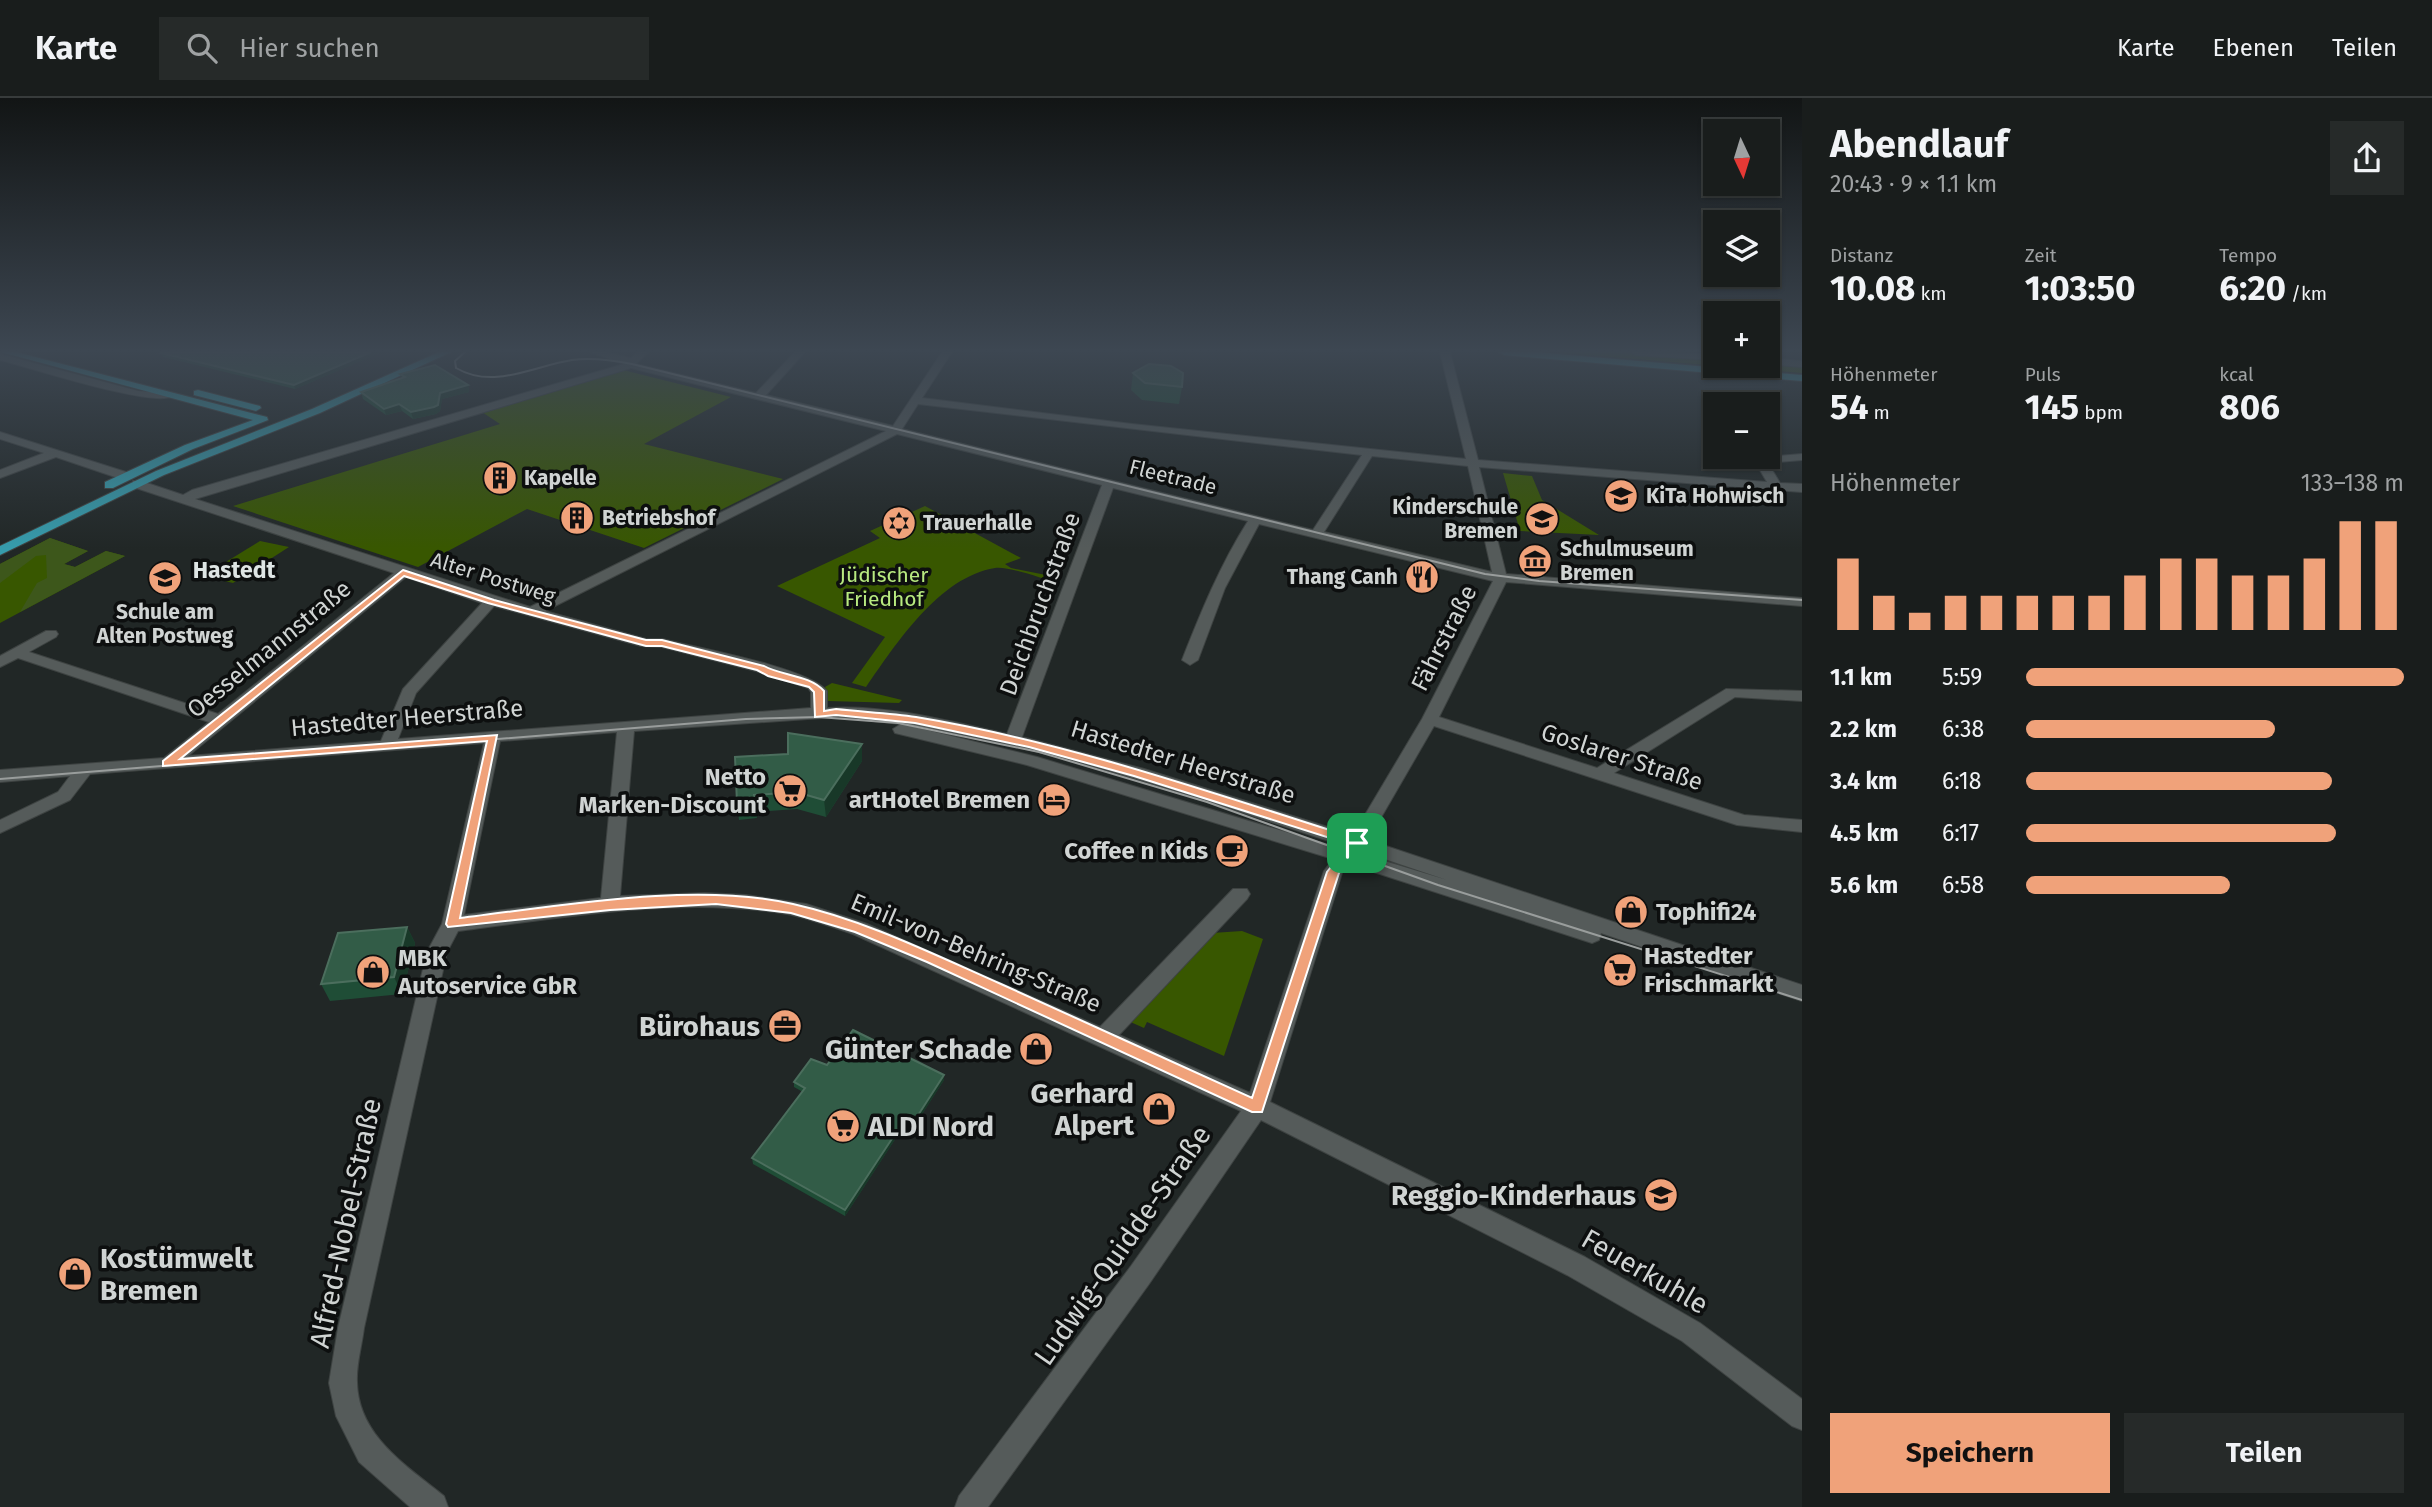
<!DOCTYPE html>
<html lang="de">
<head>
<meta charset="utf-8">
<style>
	:root { --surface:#191d1c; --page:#262a29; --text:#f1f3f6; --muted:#9fa2a3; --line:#373b3b; --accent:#f0a27a }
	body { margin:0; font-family:"Fira Sans",sans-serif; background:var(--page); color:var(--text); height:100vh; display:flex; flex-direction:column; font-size:26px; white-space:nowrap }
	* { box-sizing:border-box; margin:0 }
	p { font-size:23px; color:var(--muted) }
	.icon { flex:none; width:38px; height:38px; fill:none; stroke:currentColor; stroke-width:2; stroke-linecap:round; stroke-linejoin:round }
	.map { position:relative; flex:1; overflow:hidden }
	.details { display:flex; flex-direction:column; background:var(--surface); width:630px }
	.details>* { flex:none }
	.needle { width:46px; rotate:176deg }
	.fabs { position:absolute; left:1703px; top:21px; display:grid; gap:14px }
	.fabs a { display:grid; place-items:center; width:77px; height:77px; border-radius:0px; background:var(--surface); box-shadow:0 2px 5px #0004,0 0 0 2px var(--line); font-size:35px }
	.pin { position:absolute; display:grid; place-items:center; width:60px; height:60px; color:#fff; margin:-30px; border-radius:14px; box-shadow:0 4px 10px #0006 }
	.round { display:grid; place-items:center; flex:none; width:74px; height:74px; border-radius:0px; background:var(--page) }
	.overview { display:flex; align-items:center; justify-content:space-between; height:119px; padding:0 28px }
	h1 { font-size:38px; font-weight:700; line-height:52px }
	.figures { display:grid; grid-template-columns:repeat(3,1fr); gap:10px; height:119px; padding:7px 28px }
	.figures div { display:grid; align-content:center }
	.figures b { font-size:35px; font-weight:700 }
	.figures small { font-size:19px; font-weight:400 }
	.figures p { font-size:19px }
	.chart { height:196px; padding:14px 28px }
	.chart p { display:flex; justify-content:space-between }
	.chart svg { width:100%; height:126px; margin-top:7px; stroke:var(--accent); stroke-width:6 }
	.button { display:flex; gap:14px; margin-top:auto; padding:14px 28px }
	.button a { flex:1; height:80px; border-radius:0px; background:var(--accent); color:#111; font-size:28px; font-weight:700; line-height:80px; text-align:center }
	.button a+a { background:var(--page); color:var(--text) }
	ul { padding:0 28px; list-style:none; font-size:23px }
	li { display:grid; grid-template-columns:112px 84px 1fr; align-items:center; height:52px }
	li i { height:18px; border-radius:9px; background:var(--accent) }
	header { display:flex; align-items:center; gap:42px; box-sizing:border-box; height:98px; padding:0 35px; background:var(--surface); border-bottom:2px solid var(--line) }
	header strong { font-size:33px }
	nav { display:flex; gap:38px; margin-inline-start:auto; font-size:24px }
	.search { width:490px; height:63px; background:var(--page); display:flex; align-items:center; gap:18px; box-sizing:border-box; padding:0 24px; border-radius:0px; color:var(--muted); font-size:26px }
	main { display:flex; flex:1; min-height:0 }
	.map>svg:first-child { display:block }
</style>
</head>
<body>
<header>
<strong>Karte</strong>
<div class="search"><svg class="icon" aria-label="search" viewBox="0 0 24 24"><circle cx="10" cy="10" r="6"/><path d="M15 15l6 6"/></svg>Hier suchen</div>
<nav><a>Karte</a><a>Ebenen</a><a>Teilen</a></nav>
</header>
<main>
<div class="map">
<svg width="1802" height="1409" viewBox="0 0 1802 1409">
	<rect width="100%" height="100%" fill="#212726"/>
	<g fill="#385700">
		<path d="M 1553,254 L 1626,254 L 1715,260 L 1715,268 L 1768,268 L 1768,265 L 1802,267 L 1802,275 Z"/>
		<path d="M 623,272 L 731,299 L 644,346 L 783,381 L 644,450 L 527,411 L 418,469 L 233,408 L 500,326 L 482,314 Z"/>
		<path d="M 1503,375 L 1532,378 L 1542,402 L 1599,437 L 1520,433 Z"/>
		<path d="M 925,408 L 1021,460 L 1005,466 L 1011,470 L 1061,480 L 1058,485 C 1043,481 1009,468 995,470 C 939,479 896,546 866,589 L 852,585 L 885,539 L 777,488 L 880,440 L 870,433 Z"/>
		<path d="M 50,440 L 88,453 L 64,466 L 75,469 L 106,453 L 125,458 L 0,525 L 0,466 Z"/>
		<path d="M 260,443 L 289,449 L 233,485 L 203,478 Z"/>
		<path d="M 832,585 L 902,602 L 899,605 L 828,603 L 825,589 Z"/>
		<path d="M 1242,833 L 1263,841 L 1224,958 L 1147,924 L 1144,930 L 1126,922 L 1212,835 Z"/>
	</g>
	<path fill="#3d571b" d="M 50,440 L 88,453 L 64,466 L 75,469 L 106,453 L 125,458 L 20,514 L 37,485 L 47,480 L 46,457 L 36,458 L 0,485 L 0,466 Z"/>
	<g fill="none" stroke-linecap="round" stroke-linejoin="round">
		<g stroke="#3e4342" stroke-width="2">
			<g id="minor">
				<path d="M 590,254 L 605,254 L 631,260 L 638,254 L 648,254 L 636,266 L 756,295 L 795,254 L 805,254 L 766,297 L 893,328 L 942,254 L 952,254 L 922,300 L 1132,326 L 1466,361 L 1440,254 L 1450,254 L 1478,362 L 1767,384 L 1754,362 L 1756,360 L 1802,356 L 1802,362 L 1768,365 L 1780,385 L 1802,386 L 1802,394 L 1479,369 L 1506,476 L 1802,500 L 1802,508 L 1506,484 L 1439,619 L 1597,670 L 1726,591 L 1802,593 L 1802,603 L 1735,599 L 1614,675 L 1744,717 L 1802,722 L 1802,734 L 1737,727 L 1434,628 L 1368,742 L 1802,887 L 1802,903 L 1601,835 L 1599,842 L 1592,845 L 1349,766 L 1342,775 L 1270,1004 L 1585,1159 L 1700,1225 L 1802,1301 L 1802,1332 L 1792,1328 L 1682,1243 L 1567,1177 L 1261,1022 L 1149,1186 L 988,1409 L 955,1409 L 959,1398 L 1131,1168 L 1241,1013 L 853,836 C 831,829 809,820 787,816 C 678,798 567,819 458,833 L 447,854 L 364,1230 C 362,1247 356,1267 357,1284 C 358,1338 407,1368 444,1398 L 448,1409 L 410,1409 L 359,1364 L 336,1318 L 329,1285 L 338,1230 L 427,854 L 442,826 L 484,645 L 90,676 L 70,702 L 0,735 L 0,722 L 58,694 L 70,678 L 0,684 L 0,672 L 164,660 L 209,624 L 18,560 L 0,569 L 0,558 L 46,533 L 56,533 L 58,536 L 56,539 L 29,554 L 218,616 L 394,475 L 133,389 L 133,383 L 141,383 L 183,397 L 192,392 L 624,266 ZM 631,270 L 886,333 L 530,509 L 195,401 ZM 918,306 L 1362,357 L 1313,432 L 902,331 ZM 897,336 L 1102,387 L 1007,636 C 950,623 886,606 827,610 L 827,593 C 809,570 695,549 662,541 L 646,541 L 545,513 ZM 1372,358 L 1468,368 L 1492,474 L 1324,434 ZM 1113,390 L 1248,423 C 1220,467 1201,514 1182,562 L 1190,567 L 1198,562 L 1225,490 L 1259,426 L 1493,483 L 1422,621 L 1353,737 L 1144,671 L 1022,639 ZM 406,479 L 482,505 L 403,591 L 381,643 L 188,658 ZM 494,508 L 641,548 L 662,549 L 756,573 L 808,590 L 811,594 L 811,610 L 398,641 L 416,595 ZM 836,619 L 901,626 L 893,631 L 895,635 L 1027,667 L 1333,761 L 1324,773 L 1250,995 L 1119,937 L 1247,801 L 1250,796 L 1247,791 L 1233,791 L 1100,929 L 867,826 L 806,806 L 746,797 L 705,795 L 620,798 L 634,633 ZM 902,626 C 1054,649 1199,700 1344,748 L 1342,751 L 1037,659 ZM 617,634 L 601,800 L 464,817 L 500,643 ZM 1361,753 L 1447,782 L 1358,755 Z"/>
				<path d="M 1631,254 L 1715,256 L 1715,262 L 1636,257 Z"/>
				<path d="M 0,256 L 138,293 L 167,295 L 172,298 C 154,310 28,269 0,262 Z"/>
				<path d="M 1768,260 L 1802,263 L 1802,269 L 1768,266 Z"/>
				<path d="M 0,334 L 129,375 L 131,378 L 121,381 L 56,359 L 0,380 L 0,372 L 44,355 L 0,341 Z"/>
			</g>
		</g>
		<g stroke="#3e4342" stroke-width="2">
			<g id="major">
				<path d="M 1,254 L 16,254 L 267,319 L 268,322 L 193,351 L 113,390 L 105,390 L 105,384 L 185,347 L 253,322 Z"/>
				<path d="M 439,254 L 451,254 L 320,315 L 164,377 L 0,457 L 0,448 L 156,373 L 312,311 Z"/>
				<path d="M 1499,254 L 1533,254 L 1802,277 L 1802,283 L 1504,257 Z"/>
				<path d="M 198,292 L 260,308 L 261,310 L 256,313 L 194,297 L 194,293 Z"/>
			</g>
		</g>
		<use href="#minor" fill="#555b5a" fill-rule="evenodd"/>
		<use href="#major" fill="#369cac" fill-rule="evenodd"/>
		<g stroke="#999d9c" stroke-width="2">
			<path d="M 465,254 L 455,263 L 456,270 C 494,292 533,268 572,262 C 592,259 612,262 632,266 L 1485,476 L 1539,483 L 1802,502"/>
			<path d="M 0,681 L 746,621 L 818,619 L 898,625 L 1039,654 L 1207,704 L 1438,787 L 1802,902"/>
		</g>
	</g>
	<g fill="#1f4d36">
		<path d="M 163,254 L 382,254 L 295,291 L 163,259 L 161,255 Z"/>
		<path d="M 1133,275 L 1182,289 L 1179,306 L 1142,302 L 1131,292 Z"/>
		<path d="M 400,276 L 468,287 L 469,294 L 442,301 L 440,313 L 436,316 L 413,321 L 402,313 L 386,317 L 363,301 L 361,294 L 402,280 Z"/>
		<path d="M 862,646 L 862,663 L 826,719 L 797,711 L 756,714 L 757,720 L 739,722 L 737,705 L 788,656 Z"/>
		<path d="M 407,829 L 415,845 L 402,896 L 330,903 L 321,886 Z"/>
		<path d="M 827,967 L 944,977 L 944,982 L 913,1030 L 905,1026 L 845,1118 L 753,1066 L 752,1060 L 803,994 L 794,989 L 794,984 Z"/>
	</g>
	<g fill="#183828">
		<path d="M 371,254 L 382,254 L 295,291 L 294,287 Z"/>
		<path d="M 468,287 L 469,294 L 442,301 L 440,313 L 436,316 L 413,321 L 411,314 L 440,295 Z"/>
		<path d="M 399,306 L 402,313 L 386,317 L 384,311 Z"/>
		<path d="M 862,646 L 862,663 L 826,719 L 824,702 Z"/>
		<path d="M 407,829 L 415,845 L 402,896 L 394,879 Z"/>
		<path d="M 944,977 L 944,982 L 913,1030 L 913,1025 Z"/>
		<path d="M 905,1021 L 905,1026 L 845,1118 L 845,1112 Z"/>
	</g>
	<g fill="#325c47" stroke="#4b6e5d" stroke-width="2">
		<path d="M 163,254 L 371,254 L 294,287 L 161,255 Z"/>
		<path d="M 1149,266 L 1171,268 L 1183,275 L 1182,289 L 1145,285 L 1133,275 Z"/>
		<path d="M 435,267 L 468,287 L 440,295 L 438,307 L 434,309 L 411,314 L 399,306 L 384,311 L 361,294 L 405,279 L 400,276 Z"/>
		<path d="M 788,635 L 862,646 L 824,702 L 796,694 L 754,697 L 755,704 L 737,705 L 735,659 L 788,656 Z"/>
		<path d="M 407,829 L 394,879 L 321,886 L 338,835 Z"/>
		<path d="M 853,932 L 944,977 L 913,1025 L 905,1021 L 845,1112 L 752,1060 L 805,990 L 794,984 L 811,961 L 827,967 Z"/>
	</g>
	<linearGradient id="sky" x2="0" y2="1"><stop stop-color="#121515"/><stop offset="0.56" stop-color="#3d4752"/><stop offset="1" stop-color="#3d4752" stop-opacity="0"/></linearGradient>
	<rect width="1802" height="451" fill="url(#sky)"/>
	<path fill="#f0a27a" stroke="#fff" stroke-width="2" fill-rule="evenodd" d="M 403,472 L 494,502 L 646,542 L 662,542 L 764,568 C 782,578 810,577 824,593 L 824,613 L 836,611 C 863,614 890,615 916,619 C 1068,644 1215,696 1361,742 L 1361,748 L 1339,775 L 1262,1014 L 1252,1014 L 927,864 L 855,834 L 791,815 L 716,806 L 610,812 L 448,829 L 446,826 L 487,643 L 163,668 L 163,663 ZM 404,478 L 488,505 L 646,548 L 662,548 L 757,572 L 768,578 L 809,589 L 814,594 L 815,619 L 836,617 L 915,625 L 1029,649 L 1134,678 L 1349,746 L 1327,774 L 1252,1000 C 1168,962 1085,924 1001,886 C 933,856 865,822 793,806 C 695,783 560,808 460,820 L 497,637 L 180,661 Z"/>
	<defs>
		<g id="building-disc" transform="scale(1.75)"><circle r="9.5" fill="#f0a27a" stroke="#0d0f0f"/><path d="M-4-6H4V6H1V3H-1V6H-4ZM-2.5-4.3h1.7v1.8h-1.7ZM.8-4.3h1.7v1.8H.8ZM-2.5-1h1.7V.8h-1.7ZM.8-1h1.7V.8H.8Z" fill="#111"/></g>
		<g id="school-disc" transform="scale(1.75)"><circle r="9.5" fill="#f0a27a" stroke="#0d0f0f"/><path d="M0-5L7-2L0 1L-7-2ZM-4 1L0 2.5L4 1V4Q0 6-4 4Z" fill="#111"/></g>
		<g id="synagogue-disc" transform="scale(1.75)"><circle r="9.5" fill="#f0a27a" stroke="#0d0f0f"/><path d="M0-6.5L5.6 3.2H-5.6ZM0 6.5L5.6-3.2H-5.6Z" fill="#111"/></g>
		<g id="museum-disc" transform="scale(1.75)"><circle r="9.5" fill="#f0a27a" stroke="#0d0f0f"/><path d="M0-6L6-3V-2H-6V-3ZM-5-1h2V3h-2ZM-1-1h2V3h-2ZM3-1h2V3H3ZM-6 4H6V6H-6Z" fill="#111"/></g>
		<g id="restaurant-disc" transform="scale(1.75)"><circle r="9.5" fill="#f0a27a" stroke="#0d0f0f"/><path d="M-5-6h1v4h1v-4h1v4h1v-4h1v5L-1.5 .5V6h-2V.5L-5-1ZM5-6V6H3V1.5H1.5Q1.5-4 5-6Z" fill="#111"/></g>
		<g id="supermarket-disc" transform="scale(1.75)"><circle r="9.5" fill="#f0a27a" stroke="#0d0f0f"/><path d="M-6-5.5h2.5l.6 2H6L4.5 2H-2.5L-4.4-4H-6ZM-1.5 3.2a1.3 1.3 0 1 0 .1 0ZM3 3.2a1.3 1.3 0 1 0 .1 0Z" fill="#111"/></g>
		<g id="hotel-disc" transform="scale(1.75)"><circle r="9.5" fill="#f0a27a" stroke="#0d0f0f"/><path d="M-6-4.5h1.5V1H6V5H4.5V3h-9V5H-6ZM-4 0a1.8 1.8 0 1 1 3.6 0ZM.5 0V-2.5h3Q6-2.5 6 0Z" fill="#111"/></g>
		<g id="cafe-disc" transform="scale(1.75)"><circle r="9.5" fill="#f0a27a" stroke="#0d0f0f"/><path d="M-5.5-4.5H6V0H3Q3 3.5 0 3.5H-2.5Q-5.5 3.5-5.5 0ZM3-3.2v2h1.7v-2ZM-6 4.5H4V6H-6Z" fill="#111"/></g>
		<g id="shop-disc" transform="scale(1.75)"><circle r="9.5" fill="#f0a27a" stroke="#0d0f0f"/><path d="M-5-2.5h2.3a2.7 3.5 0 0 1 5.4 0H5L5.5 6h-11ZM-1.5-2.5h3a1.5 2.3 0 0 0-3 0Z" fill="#111"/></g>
		<g id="office-disc" transform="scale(1.75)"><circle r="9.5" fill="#f0a27a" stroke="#0d0f0f"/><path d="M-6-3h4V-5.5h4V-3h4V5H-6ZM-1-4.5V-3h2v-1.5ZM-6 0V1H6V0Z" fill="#111"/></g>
	</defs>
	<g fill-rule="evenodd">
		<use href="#building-disc" x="500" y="380"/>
		<use href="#school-disc" x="1621" y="398"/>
		<use href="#building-disc" x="577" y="420"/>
		<use href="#school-disc" x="1542" y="421"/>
		<use href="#synagogue-disc" x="899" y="425"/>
		<use href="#museum-disc" x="1535" y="463"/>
		<use href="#restaurant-disc" x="1422" y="479"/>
		<use href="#school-disc" x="165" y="480"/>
		<use href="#supermarket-disc" x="790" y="693"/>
		<use href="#hotel-disc" x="1054" y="702"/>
		<use href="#cafe-disc" x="1232" y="753"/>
		<use href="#shop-disc" x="1631" y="814"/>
		<use href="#supermarket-disc" x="1620" y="872"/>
		<use href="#shop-disc" x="373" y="874"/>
		<use href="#office-disc" x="785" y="928"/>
		<use href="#shop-disc" x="1036" y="951"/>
		<use href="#shop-disc" x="1159" y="1011"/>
		<use href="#supermarket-disc" x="843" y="1028"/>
		<use href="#school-disc" x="1661" y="1097"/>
		<use href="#shop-disc" x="75" y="1176"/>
	</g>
	<g text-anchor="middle" stroke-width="7" stroke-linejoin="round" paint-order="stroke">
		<g font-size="21" fill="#d0d4d3" stroke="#0d0f0f">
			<text transform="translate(1173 379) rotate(14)" y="7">Fleetrade</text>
			<text transform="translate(493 480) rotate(17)" y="7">Alter Postweg</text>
		</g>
		<g font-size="21" font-weight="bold" fill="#d0d4d3" stroke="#0d0f0f" text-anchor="start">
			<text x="524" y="387">Kapelle</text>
			<text x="1646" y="405">KiTa Hohwisch</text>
			<text x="1518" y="416" text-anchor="end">Kinderschule<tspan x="1518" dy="24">Bremen</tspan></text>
			<text x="602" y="427">Betriebshof</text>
			<text x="923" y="432">Trauerhalle</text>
			<text x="1560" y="458">Schulmuseum<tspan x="1560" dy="24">Bremen</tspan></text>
			<text x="1398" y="486" text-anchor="end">Thang Canh</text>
			<text x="165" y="521" text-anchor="middle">Schule am<tspan x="165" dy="24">Alten Postweg</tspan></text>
		</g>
		<g font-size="21" fill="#b8ea80" stroke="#0d0f0f">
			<text x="884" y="484">Jüdischer<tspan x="884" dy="24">Friedhof</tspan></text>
		</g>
		<g font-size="23" font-weight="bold" fill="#dee5e4" stroke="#0d0f0f">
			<text x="234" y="480">Hastedt</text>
		</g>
		<g font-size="24" fill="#d0d4d3" stroke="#0d0f0f">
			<text transform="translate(1040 506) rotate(-70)" y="8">Deichbruchstraße</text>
			<text transform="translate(1444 540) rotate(-63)" y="8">Fährstraße</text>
			<text transform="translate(269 551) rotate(-39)" y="8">Oesselmannstraße</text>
			<text transform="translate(407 620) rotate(-5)" y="8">Hastedter Heerstraße</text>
			<text transform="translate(1622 659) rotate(18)" y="8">Goslarer Straße</text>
			<text transform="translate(1183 664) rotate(17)" y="8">Hastedter Heerstraße</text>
			<text transform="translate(976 855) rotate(23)" y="8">Emil-von-Behring-Straße</text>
		</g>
		<g font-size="24" font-weight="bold" fill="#d0d4d3" stroke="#0d0f0f" text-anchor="end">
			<text x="766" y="687">Netto<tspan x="766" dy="28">Marken-Discount</tspan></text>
			<text x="1030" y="710">artHotel Bremen</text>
			<text x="1208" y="761">Coffee n Kids</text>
			<text x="1656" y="822" text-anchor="start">Tophifi24</text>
			<text x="1644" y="866" text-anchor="start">Hastedter<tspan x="1644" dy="28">Frischmarkt</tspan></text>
			<text x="398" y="868" text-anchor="start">MBK<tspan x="398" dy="28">Autoservice GbR</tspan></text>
		</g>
		<g font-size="28" font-weight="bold" fill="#d0d4d3" stroke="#0d0f0f" text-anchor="end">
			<text x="760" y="938">Bürohaus</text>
			<text x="1012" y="961">Günter Schade</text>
			<text x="1134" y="1005">Gerhard<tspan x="1134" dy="32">Alpert</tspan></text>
			<text x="868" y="1038" text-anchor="start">ALDI Nord</text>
			<text x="1636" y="1107">Reggio-Kinderhaus</text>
			<text x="100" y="1170" text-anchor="start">Kostümwelt<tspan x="100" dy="32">Bremen</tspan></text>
		</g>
		<g font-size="28" fill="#d0d4d3" stroke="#0d0f0f">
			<text transform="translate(345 1125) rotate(-78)" y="10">Alfred-Nobel-Straße</text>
			<text transform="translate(1122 1147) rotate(-55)" y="10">Ludwig-Quidde-Straße</text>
			<text transform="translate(1645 1173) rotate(30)" y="10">Feuerkuhle</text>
		</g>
	</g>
</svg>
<div class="fabs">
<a><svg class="needle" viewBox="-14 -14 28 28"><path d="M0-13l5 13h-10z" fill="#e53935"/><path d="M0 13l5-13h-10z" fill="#9fa2a3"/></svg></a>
<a><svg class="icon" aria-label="layers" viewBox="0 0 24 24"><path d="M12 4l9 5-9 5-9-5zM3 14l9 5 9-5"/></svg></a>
<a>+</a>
<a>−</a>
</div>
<div class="pin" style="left:1357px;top:745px;background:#1e9e55"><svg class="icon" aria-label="arrive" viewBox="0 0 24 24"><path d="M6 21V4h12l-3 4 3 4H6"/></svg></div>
</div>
<section class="details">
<div class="overview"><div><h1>Abendlauf</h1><p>20:43 · 9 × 1.1 km</p></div><a class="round"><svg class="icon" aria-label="share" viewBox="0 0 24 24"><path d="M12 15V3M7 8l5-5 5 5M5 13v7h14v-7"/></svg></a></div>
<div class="figures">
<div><p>Distanz</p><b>10.08<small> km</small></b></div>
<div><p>Zeit</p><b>1:03:50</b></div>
<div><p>Tempo</p><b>6:20<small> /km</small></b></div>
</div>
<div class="figures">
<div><p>Höhenmeter</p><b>54<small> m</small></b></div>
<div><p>Puls</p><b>145<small> bpm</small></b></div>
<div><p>kcal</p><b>806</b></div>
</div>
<div class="chart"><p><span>Höhenmeter</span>133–138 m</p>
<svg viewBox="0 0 160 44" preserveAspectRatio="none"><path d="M5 44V19M15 44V32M25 44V38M35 44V32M45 44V32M55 44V32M65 44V32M75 44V32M85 44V25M95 44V19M105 44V19M115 44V25M125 44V25M135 44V19M145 44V6M155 44V6"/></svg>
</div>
<ul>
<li><b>1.1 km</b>5:59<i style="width:100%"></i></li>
<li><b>2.2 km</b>6:38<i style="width:66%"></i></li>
<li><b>3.4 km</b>6:18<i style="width:81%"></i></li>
<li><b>4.5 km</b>6:17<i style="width:82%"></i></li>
<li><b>5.6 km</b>6:58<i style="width:54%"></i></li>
</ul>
<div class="button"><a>Speichern</a><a>Teilen</a></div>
</section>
</main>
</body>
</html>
